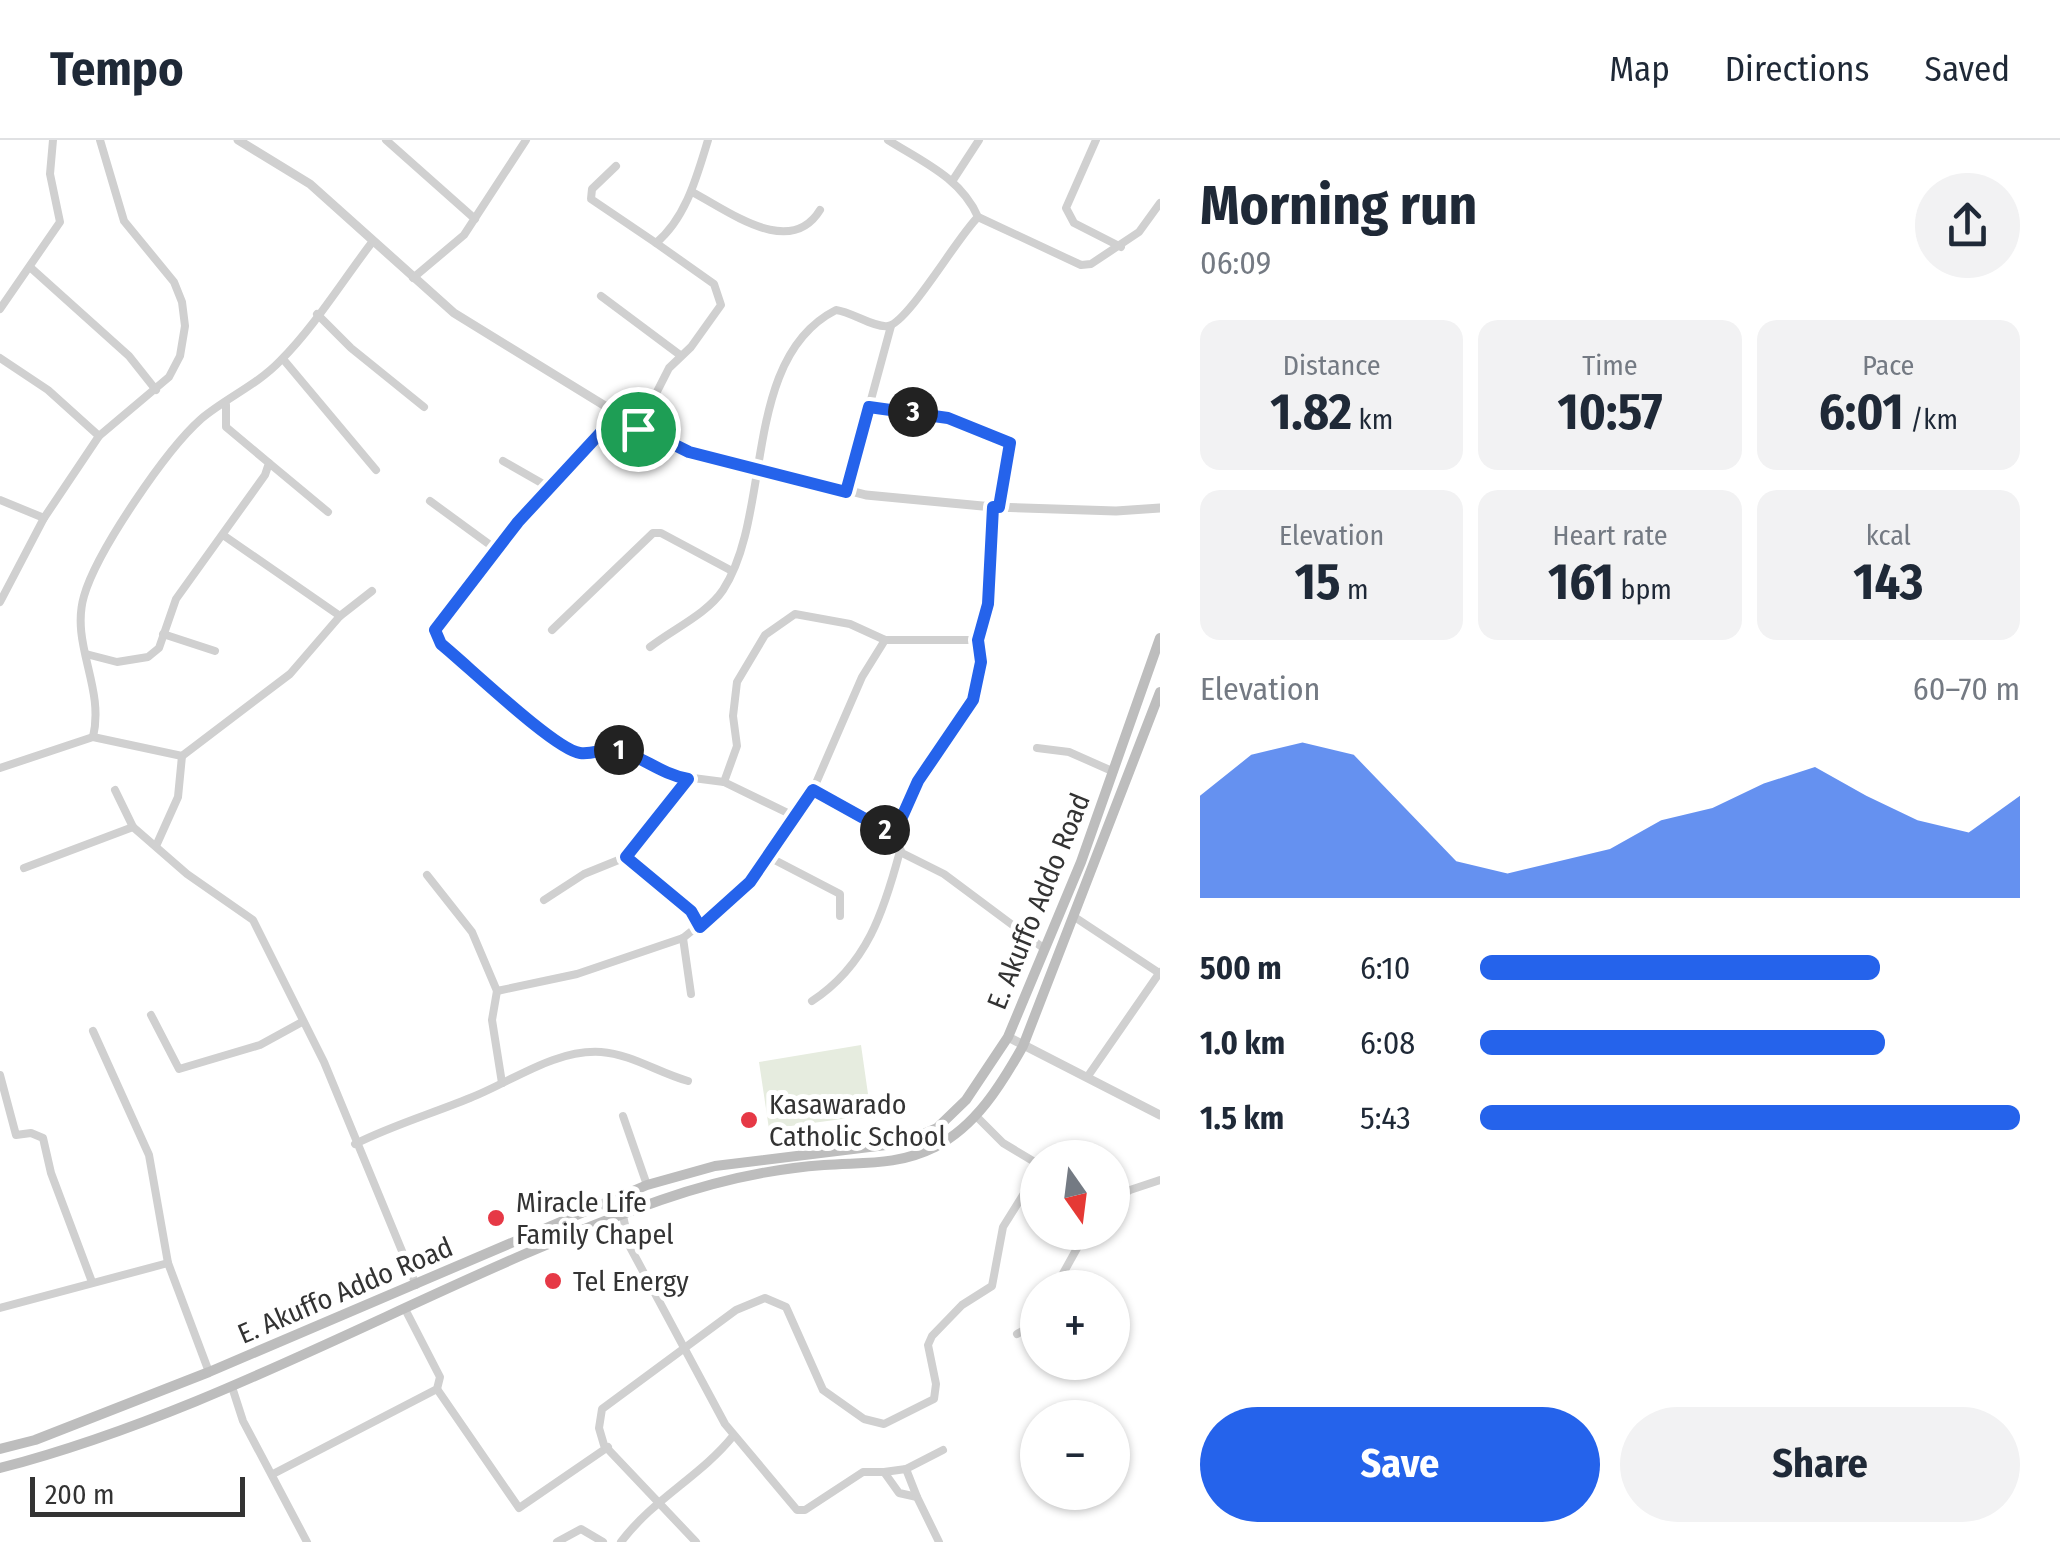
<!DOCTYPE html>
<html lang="en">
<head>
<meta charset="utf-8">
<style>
	:root { --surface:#fff; --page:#f2f2f3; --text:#1f2937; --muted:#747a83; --line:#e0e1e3; --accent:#2563eb }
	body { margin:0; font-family:"Fira Sans Condensed",sans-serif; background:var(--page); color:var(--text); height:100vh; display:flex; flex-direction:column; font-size:38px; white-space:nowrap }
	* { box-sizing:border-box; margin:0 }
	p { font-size:32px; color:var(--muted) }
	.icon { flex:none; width:55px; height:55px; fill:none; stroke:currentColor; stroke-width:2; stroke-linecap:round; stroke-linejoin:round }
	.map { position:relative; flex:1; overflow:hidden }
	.details { display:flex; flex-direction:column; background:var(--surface); width:900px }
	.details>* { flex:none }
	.needle { width:65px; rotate:166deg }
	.tools { position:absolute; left:1020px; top:1000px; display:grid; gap:20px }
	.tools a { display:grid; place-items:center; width:110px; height:110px; border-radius:50%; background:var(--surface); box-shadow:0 2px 8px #0004; font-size:50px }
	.scale { position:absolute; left:30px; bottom:25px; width:215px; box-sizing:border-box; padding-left:10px; border:5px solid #333; border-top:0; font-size:28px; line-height:35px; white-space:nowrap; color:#333; -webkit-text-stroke:8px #fff; paint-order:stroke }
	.pin { position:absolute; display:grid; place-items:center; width:85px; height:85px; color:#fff; margin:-42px; border:5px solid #fff; border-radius:50%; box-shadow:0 2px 10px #0007 }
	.km { position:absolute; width:50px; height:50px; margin:-25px; border-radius:50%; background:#222; color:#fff; font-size:28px; line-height:50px; text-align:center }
	.round { display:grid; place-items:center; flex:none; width:105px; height:105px; border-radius:52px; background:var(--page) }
	.overview { display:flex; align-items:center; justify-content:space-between; height:170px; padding:0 40px }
	h1 { font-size:55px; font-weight:700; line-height:75px }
	.stats { display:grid; grid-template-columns:repeat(3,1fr); gap:15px; height:170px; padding:10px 40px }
	.stats div { display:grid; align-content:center; border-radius:20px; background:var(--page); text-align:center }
	.stats b { font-size:50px; font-weight:700 }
	.stats small { font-size:28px; font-weight:400 }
	.stats p { font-size:28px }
	.chart { height:280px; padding:20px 40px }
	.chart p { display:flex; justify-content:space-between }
	.chart svg { width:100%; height:180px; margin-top:10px; fill:var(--accent); opacity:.7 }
	.primary-button { display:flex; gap:20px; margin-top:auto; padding:20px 40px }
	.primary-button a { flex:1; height:115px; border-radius:60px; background:var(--accent); color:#fff; font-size:40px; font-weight:700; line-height:115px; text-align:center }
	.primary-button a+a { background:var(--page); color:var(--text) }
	ul { padding:0 40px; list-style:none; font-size:32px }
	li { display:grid; grid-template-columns:160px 120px 1fr; align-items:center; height:75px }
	li i { height:25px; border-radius:12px; background:var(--accent) }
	header { display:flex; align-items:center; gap:60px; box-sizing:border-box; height:140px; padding:0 50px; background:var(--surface); border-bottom:2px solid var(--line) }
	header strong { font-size:48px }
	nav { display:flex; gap:55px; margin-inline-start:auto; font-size:35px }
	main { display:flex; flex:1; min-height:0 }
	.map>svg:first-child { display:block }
</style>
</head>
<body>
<header>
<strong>Tempo</strong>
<nav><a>Map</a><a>Directions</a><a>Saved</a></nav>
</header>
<main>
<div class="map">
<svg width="1160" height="1402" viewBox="0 0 1160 1402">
	<rect width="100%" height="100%" fill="#fff"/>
	<path fill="#e6ecdf" d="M 861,905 L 871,975 L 769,989 L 759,922 Z"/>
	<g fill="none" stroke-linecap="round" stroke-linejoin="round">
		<g stroke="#d0d0d0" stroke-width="8">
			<path d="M 386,0 L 475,79"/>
			<path d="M 888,0 C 923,22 961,38 978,77 L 1081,125 L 1091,124 L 1139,92 L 1160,63"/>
			<path d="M 1096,0 L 1066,68 L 1074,83 L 1121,107"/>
			<path d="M 616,26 L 592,49 L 591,59 L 656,103"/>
			<path d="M 953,40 L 979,0"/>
			<path d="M 692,52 C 729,71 790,119 820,70"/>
			<path d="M 31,128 L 129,216 L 156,250"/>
			<path d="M 413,138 L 464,95 L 526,0"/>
			<path d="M 601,156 L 680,215"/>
			<path d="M 0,169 L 60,82 L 50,34 L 53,0"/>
			<path d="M 317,174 L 351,208 L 424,267"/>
			<path d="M 0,218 L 48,250 L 99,296"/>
			<path d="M 283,219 L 376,330"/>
			<path d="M 869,267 L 891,186"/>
			<path d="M 616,277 L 518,383 L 439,481 L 435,498 L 513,568 L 579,613 L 608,607 L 626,612 L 662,634 L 724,642 L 794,676"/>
			<path d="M 638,289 L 669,228 L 691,207 L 721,165 L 714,144 L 656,103 C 686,78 697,36 708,0"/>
			<path d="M 503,321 L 552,349"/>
			<path d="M 269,323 L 328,372"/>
			<path d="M 846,351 L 869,267 C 908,270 981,276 1010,303 L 999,367"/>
			<path d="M 0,360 L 44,378"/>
			<path d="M 430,361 L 497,410"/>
			<path d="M 223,395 L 340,476"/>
			<path d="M 0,462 L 44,378 L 99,296 L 169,237 L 180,216 L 185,186 L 182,162 L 174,142 L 124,81 L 100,0"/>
			<path d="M 552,490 L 653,393 L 661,393 L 732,431"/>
			<path d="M 163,494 L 215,511"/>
			<path d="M 885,500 L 978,500"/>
			<path d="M 650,507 C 673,489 707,474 723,450 C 773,374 741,218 836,170 C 852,172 874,188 888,186 C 908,183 958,96 978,77"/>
			<path d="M 86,514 L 117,522 L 148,517 L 159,508 L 176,459 L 265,335 L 269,323 L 226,287 L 226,265"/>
			<path d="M 93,597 C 105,547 70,504 84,456 C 97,411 166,310 201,279 C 226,258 257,245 280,221 C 315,186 343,140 373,101"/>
			<path d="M 1037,608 L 1069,612 L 1112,631"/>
			<path d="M 182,616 L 290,534 L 340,476 L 372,451"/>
			<path d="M 0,628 L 93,597 L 182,616 L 178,657 L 156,706"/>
			<path d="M 724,642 L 737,606 L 733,576 L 737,542 L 765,495 L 795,474 L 850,484 L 885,500"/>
			<path d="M 115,650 L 133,687"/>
			<path d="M 813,650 L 894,695"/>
			<path d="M 894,695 L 918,641 L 973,559 L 981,522 L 978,500 L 986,483 L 993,367"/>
			<path d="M 894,695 L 902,713 L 944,734 L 1042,807"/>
			<path d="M 765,715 L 840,754 L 840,776"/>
			<path d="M 626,717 L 691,771 L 700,787"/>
			<path d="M 24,728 L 133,687 L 187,734 L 253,780 L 324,922 L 416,1145"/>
			<path d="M 427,735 L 472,792 L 497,851 L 577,834 L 683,798 L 734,757 L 750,742 L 775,699 L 813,650 L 862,537 L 885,500"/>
			<path d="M 544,760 L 584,734 L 626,717 L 687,639"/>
			<path d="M 1073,776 L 1159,833"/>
			<path d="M 683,798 L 691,854"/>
			<path d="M 497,851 L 492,880 L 502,943"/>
			<path d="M 812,861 C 867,825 884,771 900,711"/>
			<path d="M 151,875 L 179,929 L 260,905 L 302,882"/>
			<path d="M 93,891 L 149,1015 L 168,1123 L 209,1232"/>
			<path d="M 0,935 L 16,995 L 31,993 L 43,998 L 51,1033 L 92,1142"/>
			<path d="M 1088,936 L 1160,832"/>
			<path d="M 975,975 L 1003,1003 L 1038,1024"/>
			<path d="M 623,976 L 647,1045"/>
			<path d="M 355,1004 C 393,985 431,974 470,958 C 511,942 555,909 601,912 C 631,914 659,933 688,941"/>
			<path d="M 1112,1062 L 1130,1050 L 1160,1040"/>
			<path d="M 623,1076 L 630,1107 L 725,1284 L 797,1370 L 805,1370 L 863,1332 L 884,1332 L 899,1353 L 917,1357 L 939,1402"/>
			<path d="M 1055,1148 L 1086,1092"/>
			<path d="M 0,1168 L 168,1123"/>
			<path d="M 1017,1194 L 1038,1182"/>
			<path d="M 232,1247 L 243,1281 L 307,1402"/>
			<path d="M 437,1249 L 519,1368 L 608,1307"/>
			<path d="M 906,1329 L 917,1357"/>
			<path d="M 884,1332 L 906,1329 L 943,1310"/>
			<path d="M 273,1334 L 437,1249 L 440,1237 L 406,1171"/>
			<path d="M 557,1402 L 581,1389 L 603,1402"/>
			<path d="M 621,1402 C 653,1359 701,1336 733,1296"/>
			<path d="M 696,1402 L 604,1305 L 599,1288 L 602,1269 L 736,1170 L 765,1158 L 786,1167 L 823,1250 L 864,1279 L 884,1284 L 934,1259 L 936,1244 L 928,1205 L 932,1196 L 962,1165 L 992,1146 L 1003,1087 L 1038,1031"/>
		</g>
		<g stroke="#d0d0d0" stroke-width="9">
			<path d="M 238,0 L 310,44 L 454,173 L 667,304 L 866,355 L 993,367 L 1116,371 L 1160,368"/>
			<path d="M 1008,897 L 1160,975"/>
		</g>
		<g stroke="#bdbdbd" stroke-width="10">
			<path d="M 0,1309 L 35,1300 L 209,1232 L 647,1045 L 715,1026 L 902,1003 L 937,988 L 966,960 L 1008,897 L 1081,722 L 1160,498"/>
			<path d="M 0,1328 C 231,1268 437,1139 661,1060 C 713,1042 769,1029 824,1025 C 863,1022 897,1026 935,1007 C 976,986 1001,945 1023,906 L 1160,552"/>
		</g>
	</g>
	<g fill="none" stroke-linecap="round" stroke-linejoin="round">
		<g stroke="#fff" stroke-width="20">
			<path id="route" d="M 869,267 L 948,278 L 1010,303 L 999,367 L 993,367 L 988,464 L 978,500 L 981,522 L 973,560 L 918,641 L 894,695 L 813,650 L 750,742 L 700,787 L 691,771 L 626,717 L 688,639 C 663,634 648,621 625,612 C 607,605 596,615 580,613 C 555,610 466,524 441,504 L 435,490 L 518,382 L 616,276 L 689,312 L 846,352 Z"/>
		</g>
		<use href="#route" stroke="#2563eb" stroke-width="12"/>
	</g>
	<g fill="#e63946" stroke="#fff" stroke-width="4">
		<circle cx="749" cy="980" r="10"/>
		<circle cx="496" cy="1078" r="10"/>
		<circle cx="553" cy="1141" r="10"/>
	</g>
	<g text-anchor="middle" stroke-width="10" stroke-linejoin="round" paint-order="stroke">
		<g font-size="28" fill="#333" stroke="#fff">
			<text transform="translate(1038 761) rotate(-68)" y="10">E. Akuffo Addo Road</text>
			<text transform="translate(345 1150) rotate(-23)" y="10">E. Akuffo Addo Road</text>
		</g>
		<g font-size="28" fill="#333" stroke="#fff" text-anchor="start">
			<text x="769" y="974">Kasawarado<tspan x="769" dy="32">Catholic School</tspan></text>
			<text x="516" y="1072">Miracle Life<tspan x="516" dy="32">Family Chapel</tspan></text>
			<text x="573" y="1151">Tel Energy</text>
		</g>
	</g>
</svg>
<div class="tools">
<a><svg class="needle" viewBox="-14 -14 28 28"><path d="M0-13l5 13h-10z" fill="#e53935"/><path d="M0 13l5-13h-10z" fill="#747a83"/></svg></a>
<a>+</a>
<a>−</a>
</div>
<div class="scale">200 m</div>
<div class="pin" style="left:638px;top:289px;background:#1e9e55"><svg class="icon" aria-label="arrive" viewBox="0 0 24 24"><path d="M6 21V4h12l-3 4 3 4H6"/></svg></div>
<b class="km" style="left:619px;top:610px">1</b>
<b class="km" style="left:885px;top:690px">2</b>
<b class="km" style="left:913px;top:272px">3</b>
</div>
<section class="details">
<div class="overview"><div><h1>Morning run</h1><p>06:09</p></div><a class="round"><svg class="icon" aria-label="share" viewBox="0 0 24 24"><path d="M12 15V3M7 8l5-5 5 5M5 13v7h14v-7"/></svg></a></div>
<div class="stats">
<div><p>Distance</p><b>1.82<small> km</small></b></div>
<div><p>Time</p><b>10:57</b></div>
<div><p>Pace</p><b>6:01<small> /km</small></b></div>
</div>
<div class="stats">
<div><p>Elevation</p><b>15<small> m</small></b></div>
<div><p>Heart rate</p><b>161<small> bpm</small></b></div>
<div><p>kcal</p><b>143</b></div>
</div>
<div class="chart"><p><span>Elevation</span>60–70 m</p>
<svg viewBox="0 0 160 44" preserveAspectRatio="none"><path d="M0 44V19L10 9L20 6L30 9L40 22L50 35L60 38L70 35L80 32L90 25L100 22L110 16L120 12L130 19L140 25L150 28L160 19V44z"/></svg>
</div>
<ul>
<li><b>500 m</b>6:10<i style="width:74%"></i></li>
<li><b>1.0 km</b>6:08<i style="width:75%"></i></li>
<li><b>1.5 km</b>5:43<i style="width:100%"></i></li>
</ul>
<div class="primary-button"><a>Save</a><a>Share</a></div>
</section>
</main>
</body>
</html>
